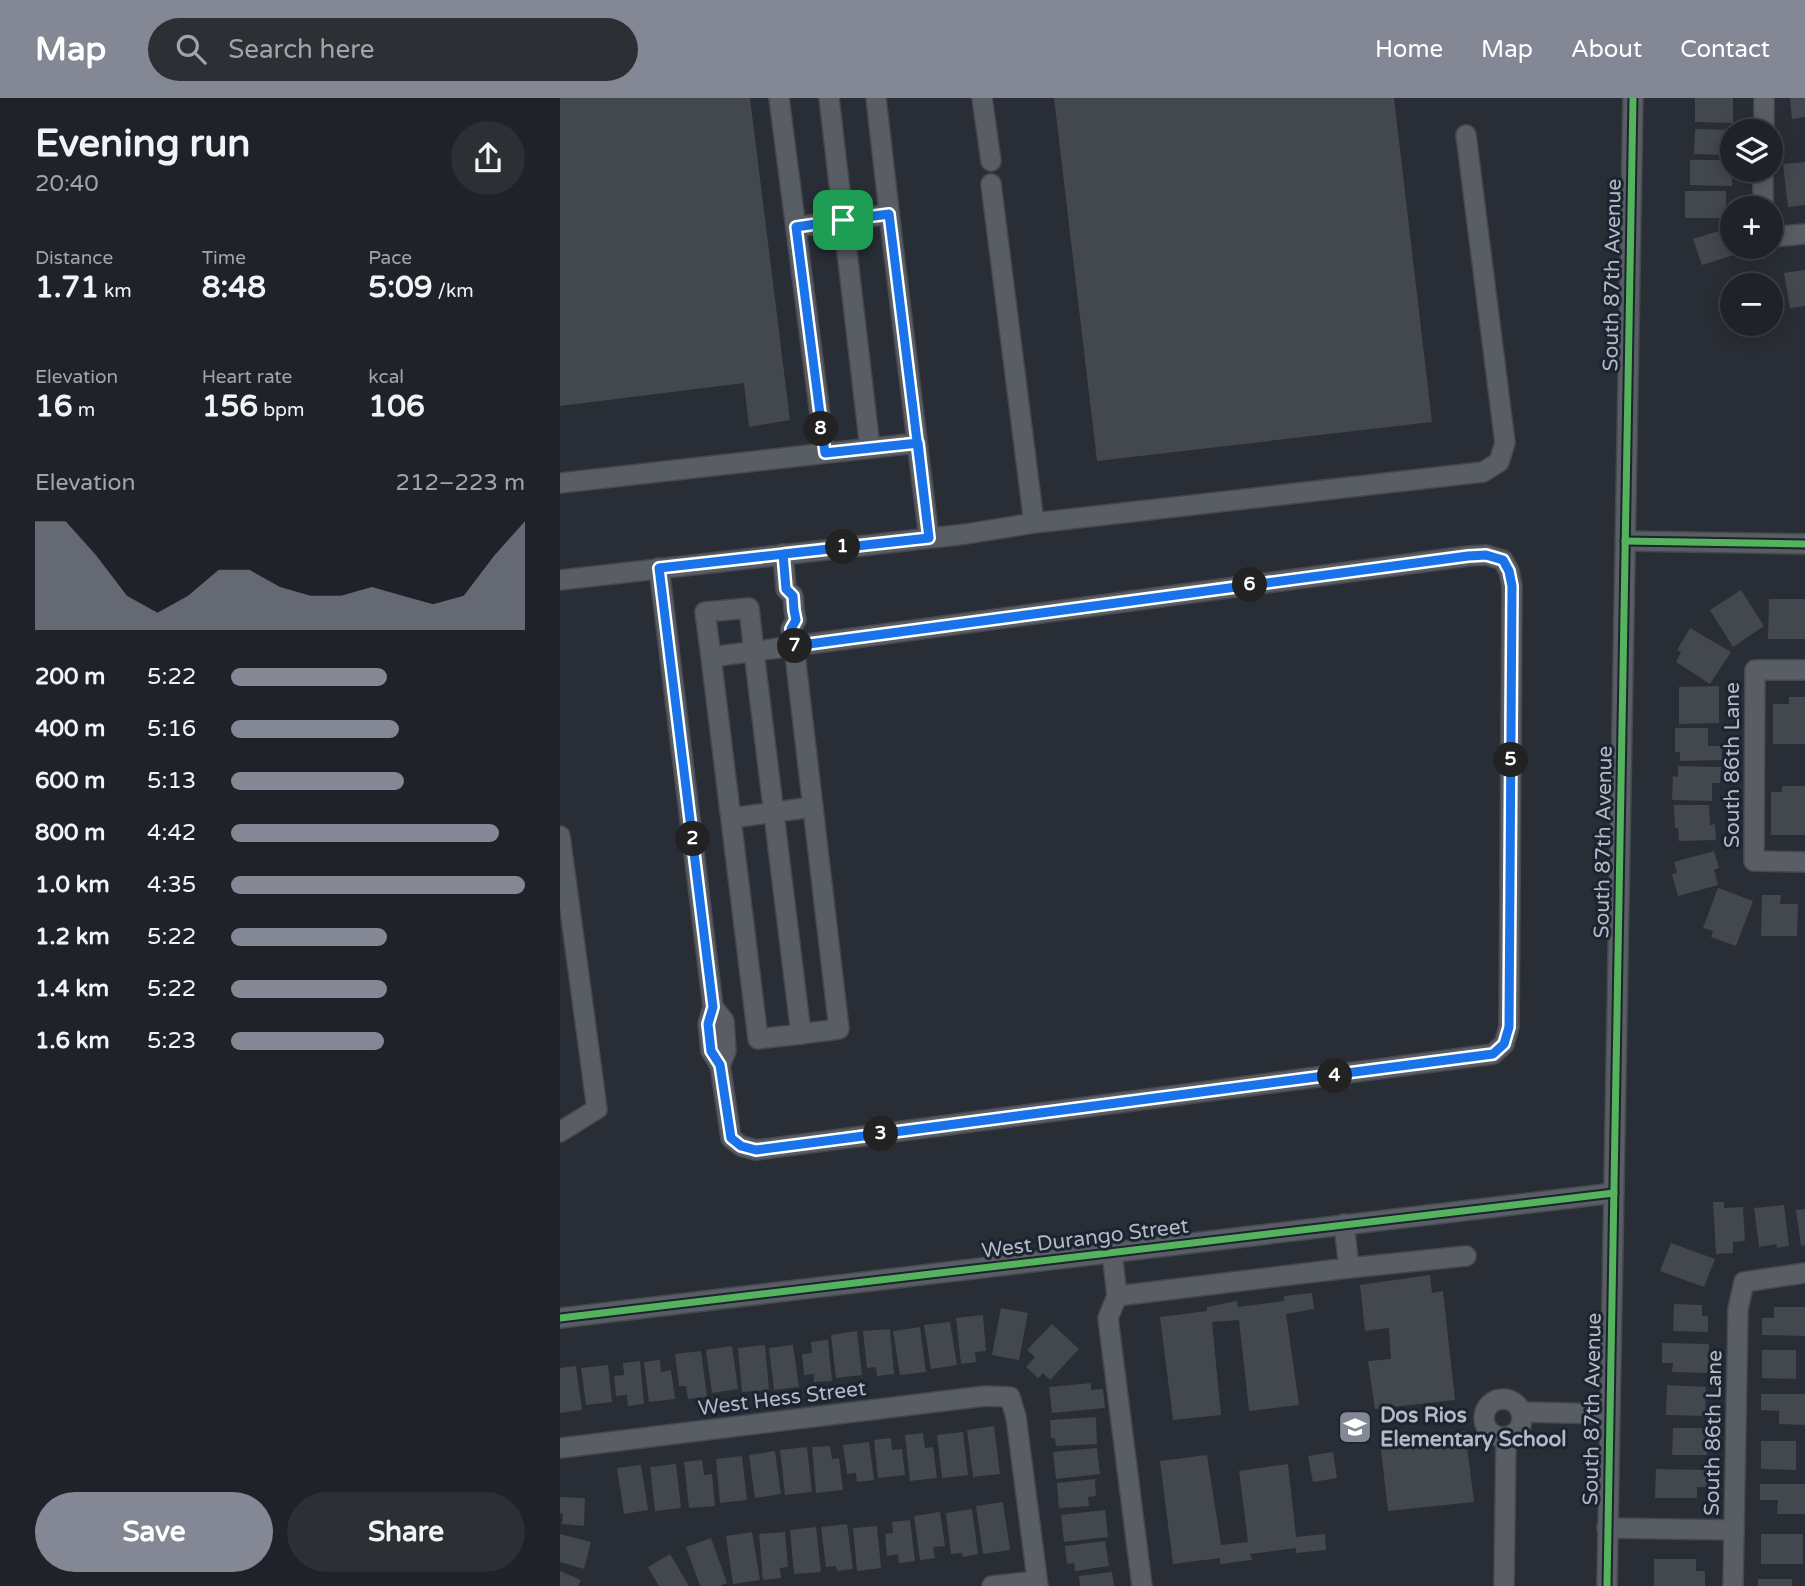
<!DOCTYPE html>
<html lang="en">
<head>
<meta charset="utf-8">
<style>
	:root { --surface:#1f2228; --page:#2c2f34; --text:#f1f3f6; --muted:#a1a4a8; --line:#3c3f45; --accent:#838894 }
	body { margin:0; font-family:"Varela Round",sans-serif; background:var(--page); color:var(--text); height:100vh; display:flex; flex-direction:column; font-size:26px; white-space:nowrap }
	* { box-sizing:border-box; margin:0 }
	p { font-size:23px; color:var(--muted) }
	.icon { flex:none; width:38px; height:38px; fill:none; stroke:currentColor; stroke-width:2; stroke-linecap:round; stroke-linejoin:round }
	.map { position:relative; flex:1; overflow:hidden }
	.sheet { display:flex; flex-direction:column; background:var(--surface); width:560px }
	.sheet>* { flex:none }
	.controls { position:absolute; left:1160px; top:21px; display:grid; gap:14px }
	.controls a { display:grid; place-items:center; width:63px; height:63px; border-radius:50%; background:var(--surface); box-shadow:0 4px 18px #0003,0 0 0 2px var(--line); font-size:35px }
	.pin { position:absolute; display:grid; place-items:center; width:60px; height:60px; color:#fff; margin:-30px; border-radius:14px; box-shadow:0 4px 10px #0006 }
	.km { position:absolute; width:35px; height:35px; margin:-18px; border-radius:50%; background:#222; color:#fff; font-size:19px; line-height:35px; text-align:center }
	.round { display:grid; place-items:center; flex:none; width:74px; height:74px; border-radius:37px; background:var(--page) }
	.summary { display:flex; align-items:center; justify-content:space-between; height:119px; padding:0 35px }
	h1 { font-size:38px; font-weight:700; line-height:52px }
	.metrics { display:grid; grid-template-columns:repeat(3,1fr); gap:10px; height:119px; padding:7px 35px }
	.metrics div { display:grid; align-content:center }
	.metrics b { font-size:30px; font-weight:700 }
	.metrics small { font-size:19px; font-weight:400 }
	.metrics p { font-size:19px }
	.chart { height:196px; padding:14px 35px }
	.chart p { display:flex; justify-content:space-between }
	.chart svg { width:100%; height:126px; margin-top:7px; fill:var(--accent); opacity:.7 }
	.action { display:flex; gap:14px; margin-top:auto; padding:14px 35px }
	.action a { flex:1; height:80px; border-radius:42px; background:var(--accent); color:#fff; font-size:28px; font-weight:700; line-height:80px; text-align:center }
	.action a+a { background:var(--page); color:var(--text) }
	ul { padding:0 35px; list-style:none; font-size:23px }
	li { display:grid; grid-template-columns:112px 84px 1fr; align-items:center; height:52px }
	li i { height:18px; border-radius:9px; background:var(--accent) }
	header { display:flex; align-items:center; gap:42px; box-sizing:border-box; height:98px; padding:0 35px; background:var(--accent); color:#fff }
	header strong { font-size:33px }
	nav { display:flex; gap:38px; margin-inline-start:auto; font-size:24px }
	.search { width:490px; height:63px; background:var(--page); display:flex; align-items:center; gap:18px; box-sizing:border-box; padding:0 24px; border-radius:38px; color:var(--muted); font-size:26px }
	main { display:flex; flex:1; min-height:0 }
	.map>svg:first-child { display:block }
</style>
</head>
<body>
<header>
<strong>Map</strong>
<div class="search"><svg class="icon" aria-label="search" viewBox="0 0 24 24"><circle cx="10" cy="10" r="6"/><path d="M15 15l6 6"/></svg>Search here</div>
<nav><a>Home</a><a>Map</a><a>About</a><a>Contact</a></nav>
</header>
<main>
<section class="sheet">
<div class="summary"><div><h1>Evening run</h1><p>20:40</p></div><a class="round"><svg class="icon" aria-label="share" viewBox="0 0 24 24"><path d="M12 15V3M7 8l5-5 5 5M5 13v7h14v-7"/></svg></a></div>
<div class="metrics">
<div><p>Distance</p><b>1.71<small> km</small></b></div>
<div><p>Time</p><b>8:48</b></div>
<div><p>Pace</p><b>5:09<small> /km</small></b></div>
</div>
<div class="metrics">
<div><p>Elevation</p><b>16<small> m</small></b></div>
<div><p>Heart rate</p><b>156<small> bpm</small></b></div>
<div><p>kcal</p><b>106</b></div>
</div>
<div class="chart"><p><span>Elevation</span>212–223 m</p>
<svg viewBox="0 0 160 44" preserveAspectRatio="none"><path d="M0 44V6L10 6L20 18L30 32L40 38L50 32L60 23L70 23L80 29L90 32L100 32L110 29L120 32L130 35L140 32L150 18L160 6V44z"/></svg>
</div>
<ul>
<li><b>200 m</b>5:22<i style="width:53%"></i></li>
<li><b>400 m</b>5:16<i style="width:57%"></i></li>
<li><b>600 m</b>5:13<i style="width:59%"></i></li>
<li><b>800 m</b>4:42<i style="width:91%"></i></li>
<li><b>1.0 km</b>4:35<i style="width:100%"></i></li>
<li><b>1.2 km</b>5:22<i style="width:53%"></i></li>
<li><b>1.4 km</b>5:22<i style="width:53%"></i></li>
<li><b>1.6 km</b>5:23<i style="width:52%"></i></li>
</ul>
<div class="action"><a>Save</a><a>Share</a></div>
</section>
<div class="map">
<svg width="1245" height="1488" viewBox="0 0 1245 1488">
	<rect width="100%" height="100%" fill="#292d35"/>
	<g fill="#43474e">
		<path d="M 0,0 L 190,0 L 230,322 L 189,329 L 184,285 L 0,308 Z"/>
		<path d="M 494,0 L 834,0 L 872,324 L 537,363 Z"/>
		<path d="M 1135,0 L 1173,0 L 1173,25 L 1135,24 Z"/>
		<path d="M 1230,0 L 1245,0 L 1245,19 L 1232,21 Z"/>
		<path d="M 1135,31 L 1172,32 L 1172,57 L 1134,56 Z"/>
		<path d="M 1130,62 L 1172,62 L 1172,88 L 1130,87 Z"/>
		<path d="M 1245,64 L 1245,107 L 1228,109 L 1223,66 Z"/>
		<rect x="1125" y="93" width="41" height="27"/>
		<path d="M 1165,131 L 1174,157 L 1142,167 L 1133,141 Z"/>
		<path d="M 1245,172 L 1245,208 L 1230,210 L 1224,175 Z"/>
		<path d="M 1181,492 L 1204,528 L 1173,549 L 1150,512 Z"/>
		<path d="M 1209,501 L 1245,501 L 1245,541 L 1208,541 Z"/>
		<path d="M 1130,530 L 1171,554 L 1150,586 L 1116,564 L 1121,554 L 1117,552 Z"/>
		<path d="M 1159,588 L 1159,625 L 1119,626 L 1119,589 Z"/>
		<path d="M 1229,599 L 1245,599 L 1245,646 L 1213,646 L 1213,606 L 1229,606 Z"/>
		<path d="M 1115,630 L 1148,630 L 1148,648 L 1162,648 L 1162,662 L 1120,663 L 1120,654 L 1115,654 Z"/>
		<path d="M 1118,668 L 1161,669 L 1160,685 L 1152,685 L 1152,703 L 1112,702 L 1113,678 L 1118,679 Z"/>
		<path d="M 1222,688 L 1245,688 L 1245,737 L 1211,737 L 1211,694 L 1222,694 Z"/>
		<path d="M 1114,707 L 1149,707 L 1150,727 L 1155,726 L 1156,742 L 1119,743 L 1118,730 L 1115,730 Z"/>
		<path d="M 1154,753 L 1159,770 L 1154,772 L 1158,787 L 1118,798 L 1112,776 L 1117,775 L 1114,764 Z"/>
		<path d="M 1158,790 L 1193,803 L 1176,848 L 1151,839 L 1153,833 L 1143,830 Z"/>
		<path d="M 1202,797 L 1221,797 L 1220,806 L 1238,806 L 1237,838 L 1201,838 Z"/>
		<path d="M 1153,1104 L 1164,1104 L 1164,1110 L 1183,1109 L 1185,1143 L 1173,1144 L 1173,1155 L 1156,1156 Z"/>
		<path d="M 1224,1107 L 1229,1148 L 1217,1150 L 1216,1146 L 1199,1149 L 1194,1110 Z"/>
		<path d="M 1245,1111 L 1245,1147 L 1241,1148 L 1236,1112 Z"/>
		<path d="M 1111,1145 L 1155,1161 L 1144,1189 L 1100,1173 Z"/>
		<path d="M 870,1177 L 872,1195 L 883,1193 L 895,1302 L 815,1311 L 808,1263 L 831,1261 L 829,1230 L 805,1233 L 800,1187 Z"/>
		<path d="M 752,1195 L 754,1211 L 726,1216 L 739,1307 L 689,1313 L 679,1222 L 652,1224 L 661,1317 L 613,1322 L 600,1219 L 647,1213 L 647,1209 L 677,1203 L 678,1209 L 724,1203 L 724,1198 Z"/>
		<path d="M 1114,1206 L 1142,1207 L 1142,1218 L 1148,1218 L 1148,1234 L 1113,1233 Z"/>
		<path d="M 1214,1209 L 1245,1209 L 1245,1238 L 1202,1237 L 1202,1220 L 1214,1220 Z"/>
		<path d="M 441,1210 L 468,1215 L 459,1262 L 432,1257 Z"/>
		<path d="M 423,1217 L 426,1253 L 415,1254 L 416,1264 L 401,1266 L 396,1220 Z"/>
		<path d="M 390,1224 L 397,1267 L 371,1271 L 364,1227 Z"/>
		<path d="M 492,1226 L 519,1251 L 490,1282 L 483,1275 L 478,1280 L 466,1269 L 475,1259 L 467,1252 Z"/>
		<path d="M 360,1229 L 366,1274 L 340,1277 L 333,1233 Z"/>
		<path d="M 330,1231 L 334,1276 L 317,1278 L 316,1269 L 307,1270 L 303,1233 Z"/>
		<path d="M 297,1233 L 302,1277 L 276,1280 L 271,1237 Z"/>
		<path d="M 268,1242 L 272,1283 L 254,1284 L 254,1276 L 244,1277 L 242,1256 L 252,1255 L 251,1244 Z"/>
		<path d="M 1102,1245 L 1149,1246 L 1148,1275 L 1112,1274 L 1113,1265 L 1102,1265 Z"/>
		<path d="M 205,1247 L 209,1292 L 182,1294 L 178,1250 Z"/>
		<path d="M 233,1247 L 239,1289 L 214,1292 L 209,1250 Z"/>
		<path d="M 172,1248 L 178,1291 L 152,1295 L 146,1252 Z"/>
		<path d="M 1202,1252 L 1236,1252 L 1236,1281 L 1202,1280 Z"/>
		<path d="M 141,1253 L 147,1299 L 128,1301 L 126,1288 L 119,1288 L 115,1256 Z"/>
		<path d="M 100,1262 L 101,1274 L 111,1272 L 115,1301 L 89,1304 L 84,1264 Z"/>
		<path d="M 80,1263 L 84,1306 L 68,1308 L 67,1297 L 56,1298 L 54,1278 L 64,1277 L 63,1265 Z"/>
		<path d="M 48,1267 L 52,1304 L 26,1307 L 21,1270 Z"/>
		<path d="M 16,1268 L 22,1312 L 0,1315 L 0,1270 Z"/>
		<path d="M 531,1285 L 531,1292 L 543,1291 L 545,1310 L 492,1315 L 489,1289 Z"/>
		<path d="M 1107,1287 L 1146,1289 L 1145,1318 L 1106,1317 Z"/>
		<path d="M 1201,1296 L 1245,1296 L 1245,1327 L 1219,1326 L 1219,1313 L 1201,1312 Z"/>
		<path d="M 536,1319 L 537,1346 L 496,1348 L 495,1340 L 491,1340 L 490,1322 Z"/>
		<path d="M 434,1328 L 440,1376 L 413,1379 L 407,1332 Z"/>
		<path d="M 1113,1330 L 1147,1330 L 1147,1357 L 1112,1357 Z"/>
		<path d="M 905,1333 L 914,1404 L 828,1413 L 820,1343 Z"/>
		<path d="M 403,1334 L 408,1377 L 382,1380 L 377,1337 Z"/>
		<path d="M 363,1335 L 365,1350 L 373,1349 L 377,1380 L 350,1383 L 345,1337 Z"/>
		<path d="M 331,1340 L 332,1352 L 342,1351 L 345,1377 L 318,1380 L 314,1342 Z"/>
		<path d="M 1201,1343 L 1236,1343 L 1236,1372 L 1201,1371 Z"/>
		<path d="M 309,1344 L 314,1382 L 297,1384 L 296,1375 L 287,1376 L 283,1347 Z"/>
		<path d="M 270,1348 L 272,1361 L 279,1360 L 283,1392 L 256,1395 L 252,1349 Z"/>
		<path d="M 247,1349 L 252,1394 L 225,1397 L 220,1352 Z"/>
		<path d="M 537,1350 L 540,1376 L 496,1381 L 493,1354 Z"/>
		<path d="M 215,1353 L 221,1396 L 195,1400 L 189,1357 Z"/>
		<path d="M 773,1354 L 777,1380 L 753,1384 L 748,1358 Z"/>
		<path d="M 647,1357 L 661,1447 L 688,1444 L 679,1373 L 728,1366 L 736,1439 L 765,1436 L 766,1452 L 736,1455 L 736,1450 L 690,1456 L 692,1462 L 660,1466 L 660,1460 L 613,1466 L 600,1363 Z"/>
		<path d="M 182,1358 L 187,1402 L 160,1405 L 156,1361 Z"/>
		<path d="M 142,1362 L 144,1377 L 152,1376 L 155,1408 L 129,1410 L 124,1364 Z"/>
		<path d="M 116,1366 L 121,1410 L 95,1413 L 90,1369 Z"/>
		<path d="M 81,1367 L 88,1412 L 64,1416 L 57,1370 Z"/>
		<path d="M 1096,1371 L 1147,1372 L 1147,1389 L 1137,1389 L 1137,1400 L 1095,1400 Z"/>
		<path d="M 535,1381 L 536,1398 L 528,1399 L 529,1408 L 499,1410 L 497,1385 Z"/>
		<path d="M 1200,1386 L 1245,1386 L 1245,1416 L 1217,1416 L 1218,1402 L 1200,1402 Z"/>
		<path d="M 0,1399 L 25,1400 L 24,1428 L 2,1426 L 3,1416 L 0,1415 Z"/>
		<path d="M 443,1404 L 450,1452 L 423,1456 L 416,1408 Z"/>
		<path d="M 412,1411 L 418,1456 L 403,1459 L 402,1455 L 391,1456 L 386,1415 Z"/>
		<path d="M 545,1412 L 548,1439 L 504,1444 L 501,1417 Z"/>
		<path d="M 380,1414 L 385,1448 L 373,1449 L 375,1460 L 360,1462 L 354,1418 Z"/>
		<path d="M 350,1422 L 355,1463 L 339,1465 L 338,1456 L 327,1458 L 325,1436 L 333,1435 L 332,1424 Z"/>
		<path d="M 287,1426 L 293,1471 L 277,1473 L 276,1468 L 266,1469 L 261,1429 Z"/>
		<path d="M 317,1428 L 321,1470 L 297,1473 L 293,1430 Z"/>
		<path d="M 256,1429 L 261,1474 L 234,1476 L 230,1432 Z"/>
		<path d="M 192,1434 L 200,1482 L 173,1486 L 166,1438 Z"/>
		<path d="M 225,1434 L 228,1469 L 220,1470 L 221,1480 L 203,1482 L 199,1436 Z"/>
		<path d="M 0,1436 L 31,1444 L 24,1471 L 0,1464 Z"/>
		<rect x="1201" y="1436" width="42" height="30"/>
		<path d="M 151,1440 L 167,1485 L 160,1488 L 140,1488 L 126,1449 Z"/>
		<path d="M 545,1443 L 549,1468 L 515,1473 L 514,1465 L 507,1466 L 505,1448 Z"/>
		<path d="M 110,1456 L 129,1488 L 99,1488 L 88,1469 Z"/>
		<path d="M 1094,1461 L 1136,1461 L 1136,1473 L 1145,1473 L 1145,1488 L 1094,1488 Z"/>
		<path d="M 0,1473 L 21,1482 L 18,1488 L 0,1488 Z"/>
		<path d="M 552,1474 L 554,1488 L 520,1488 L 519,1478 Z"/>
		<rect x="1198" y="1481" width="34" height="7"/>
	</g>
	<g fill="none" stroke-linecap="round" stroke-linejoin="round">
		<g stroke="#45484e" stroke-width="22">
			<g id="minor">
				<path d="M 219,0 L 265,355"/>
				<path d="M 269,0 L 310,350"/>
				<path d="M 316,0 L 333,148 L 369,440"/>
				<path d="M 422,0 L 431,63"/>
				<path d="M 1204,33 L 1204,0"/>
				<path d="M 1203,110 L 1203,72"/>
				<path d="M 236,129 L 329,116"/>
				<path d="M 1211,139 L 1245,136"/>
				<path d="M 0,385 L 357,345"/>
				<path d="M 474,425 L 923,374 L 939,364 L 945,345 L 906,37"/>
				<path d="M 1065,443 L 1245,446"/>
				<path d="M 99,470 L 153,909 L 148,926 L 151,953 L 160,967 L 171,1040 L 181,1048 L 196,1052 L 933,956 L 944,946 L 949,929 L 952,488 L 949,473 L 943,462 L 926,457 L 908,458 L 234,548 L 279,931 L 241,936"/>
				<path d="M 0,482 L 406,436 L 474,425 L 431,86"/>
				<path d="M 151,559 L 198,941 L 241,936 L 194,554 L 189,510 L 145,514 L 151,559 L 234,548 L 231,531 L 236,522 L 234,511 L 233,498 L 226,491 L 223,456"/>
				<path d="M 1245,572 L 1195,572 L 1194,763 L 1245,764"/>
				<path d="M 171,720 L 253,709"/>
				<path d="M 0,738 L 37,1011 L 0,1034"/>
				<path d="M 153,909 L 164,923 L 166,953 L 160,967"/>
				<path d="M 552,1154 L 557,1198 L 789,1170 L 784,1126"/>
				<path d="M 789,1170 L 906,1158"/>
				<path d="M 557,1198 L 548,1220 L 582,1488"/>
				<path d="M 0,1220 L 1054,1095"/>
				<circle cx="943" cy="1320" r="19"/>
				<path d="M 961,1314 L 1049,1316"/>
				<path d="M 0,1350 L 425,1298 L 450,1299 L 456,1319 L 478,1488"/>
				<path d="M 1047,1430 L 1174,1432"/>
				<path d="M 432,1488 L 477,1483"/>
				<path d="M 944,1488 L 946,1339"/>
				<path d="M 1047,1488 L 1073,0"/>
				<path d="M 1173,1488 L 1178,1211 L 1184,1184 L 1245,1175"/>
			</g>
		</g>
		<use href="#minor" stroke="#595d64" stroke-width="19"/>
		<g stroke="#1c2430" stroke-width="11">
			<g id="cycleway">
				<path d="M 1065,443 L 1245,446"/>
				<path d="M 0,1220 L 1054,1095"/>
				<path d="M 1047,1488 L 1073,0"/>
			</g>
		</g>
		<use href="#cycleway" stroke="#56b35d" stroke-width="7"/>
	</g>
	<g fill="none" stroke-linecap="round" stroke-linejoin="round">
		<g stroke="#fff" stroke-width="14">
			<path id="route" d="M 283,122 L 329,116 L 369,440 L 99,470 L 153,909 L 148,926 L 151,953 L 160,967 L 171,1040 L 181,1048 L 196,1052 L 933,956 L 944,946 L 949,929 L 952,488 L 949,473 L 943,462 L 926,457 L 908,458 L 234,548 L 231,531 L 236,522 L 234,512 L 233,498 L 226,491 L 223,456 L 369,440 L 358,345 L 265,355 L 236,129 L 283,122"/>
		</g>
		<use href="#route" stroke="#1a73e8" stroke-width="9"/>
	</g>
	<defs>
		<g id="school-square" transform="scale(1.75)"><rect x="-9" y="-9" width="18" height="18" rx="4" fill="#838894" stroke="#1c2430"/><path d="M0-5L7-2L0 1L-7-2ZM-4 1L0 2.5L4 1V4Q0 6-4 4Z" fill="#fff"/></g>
	</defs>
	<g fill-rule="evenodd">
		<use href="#school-square" x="795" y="1329"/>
	</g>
	<g text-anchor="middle" stroke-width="6" stroke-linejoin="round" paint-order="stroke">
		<g font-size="21" fill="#b3b9c7" stroke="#1c2430">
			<text transform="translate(1052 177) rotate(-89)" y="7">South 87th Avenue</text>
			<text transform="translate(1172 667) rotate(-90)" y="7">South 86th Lane</text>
			<text transform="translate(1043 744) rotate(-89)" y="7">South 87th Avenue</text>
			<text transform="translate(525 1140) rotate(-7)" y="7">West Durango Street</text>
			<text transform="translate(222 1300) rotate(-7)" y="7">West Hess Street</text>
			<text transform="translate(1032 1311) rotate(-89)" y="7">South 87th Avenue</text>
			<text transform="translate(1153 1335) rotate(-89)" y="7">South 86th Lane</text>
		</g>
		<g font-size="21" font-weight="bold" fill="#b3b9c7" stroke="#1c2430" text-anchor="start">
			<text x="820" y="1324">Dos Rios<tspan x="820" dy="24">Elementary School</tspan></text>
		</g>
	</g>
</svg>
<div class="controls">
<a><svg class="icon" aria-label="layers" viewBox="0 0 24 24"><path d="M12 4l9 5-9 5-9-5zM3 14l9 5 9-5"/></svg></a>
<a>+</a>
<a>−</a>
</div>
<div class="pin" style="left:283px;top:122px;background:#1e9e55"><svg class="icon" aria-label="arrive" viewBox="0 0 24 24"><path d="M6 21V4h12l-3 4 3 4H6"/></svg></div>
<b class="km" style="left:283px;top:449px">1</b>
<b class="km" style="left:133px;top:741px">2</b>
<b class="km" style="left:321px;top:1036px">3</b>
<b class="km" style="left:775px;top:978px">4</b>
<b class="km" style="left:951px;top:662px">5</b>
<b class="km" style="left:690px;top:487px">6</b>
<b class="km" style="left:235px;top:548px">7</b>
<b class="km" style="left:261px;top:331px">8</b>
</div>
</main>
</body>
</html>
